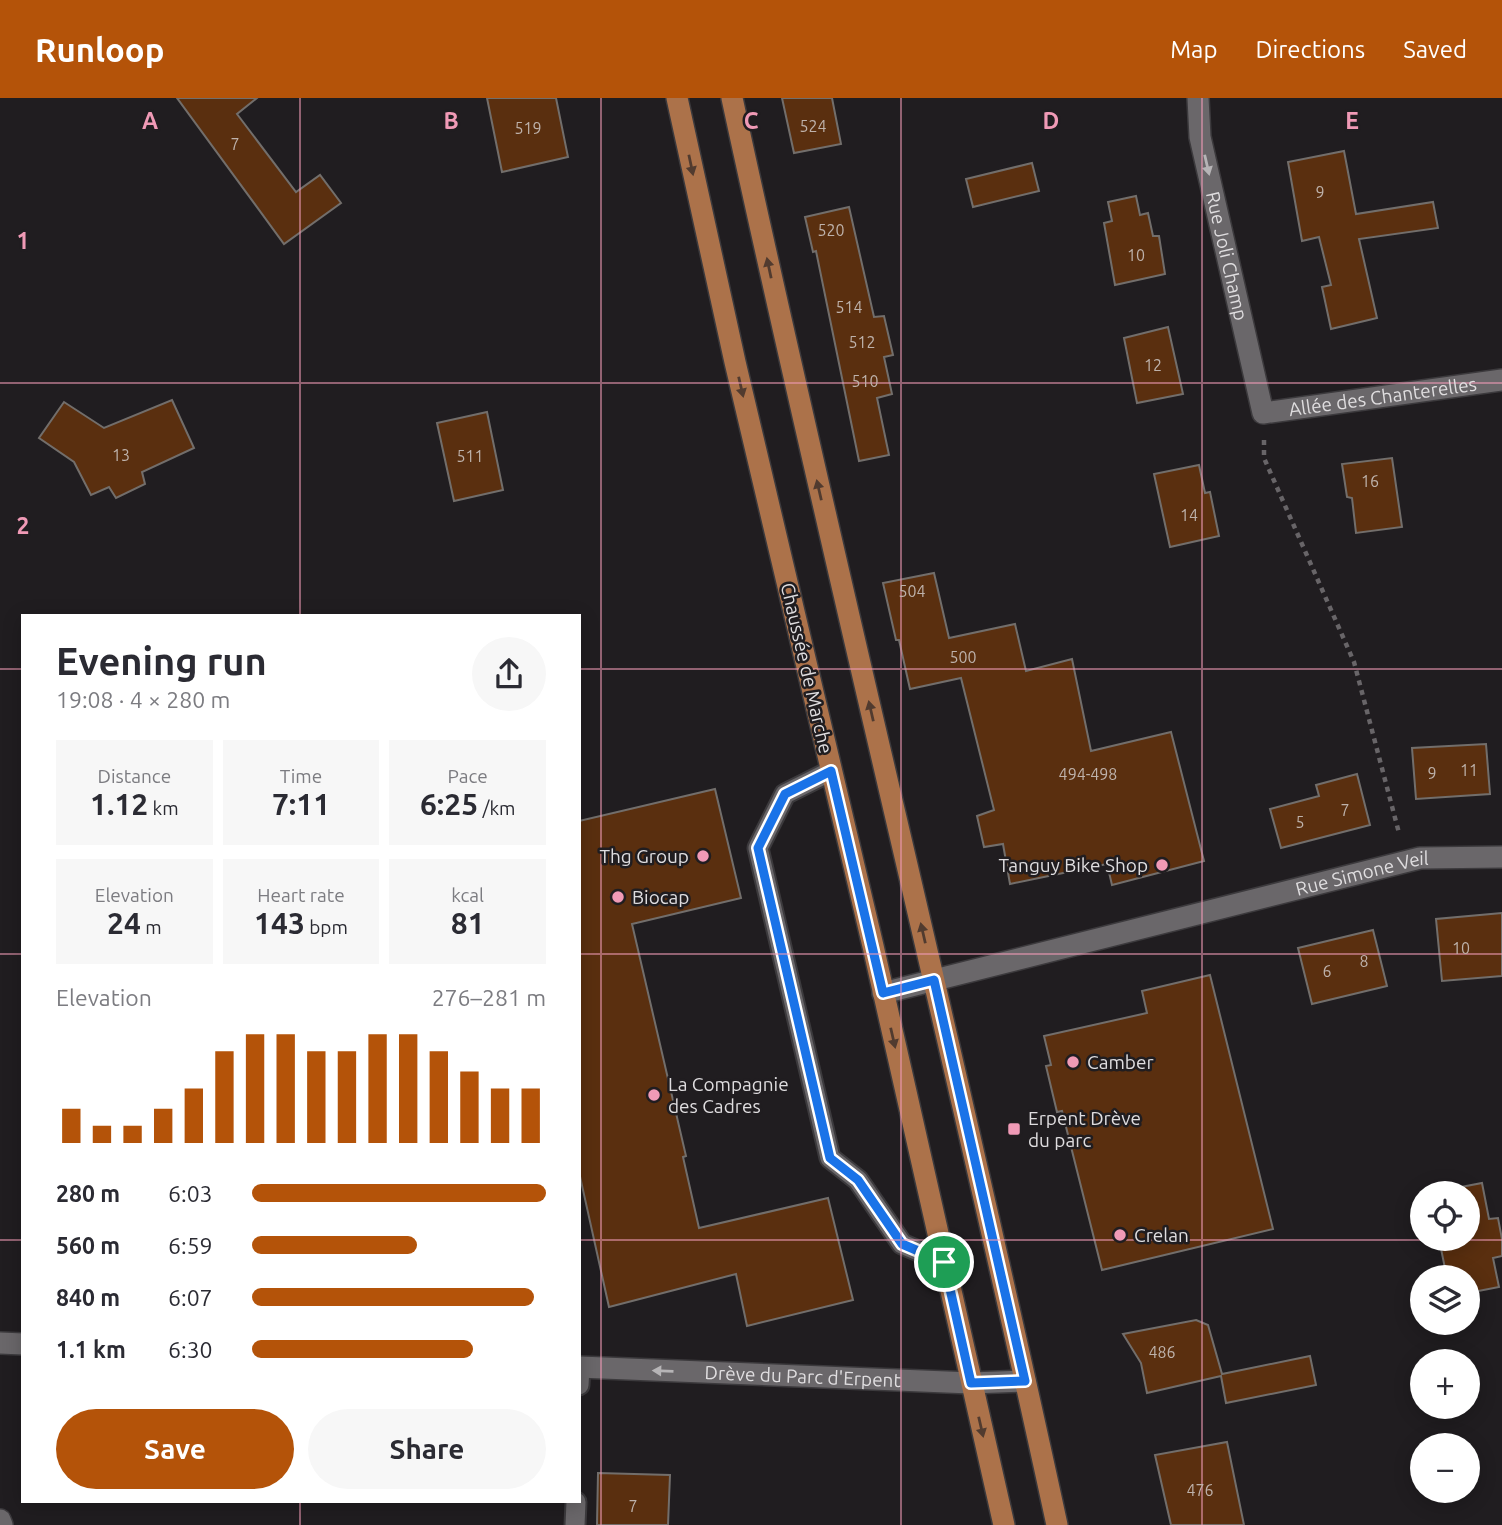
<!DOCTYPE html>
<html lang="en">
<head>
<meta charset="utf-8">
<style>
	:root { --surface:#fff; --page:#f7f7f7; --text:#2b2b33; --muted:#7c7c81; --accent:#b45309 }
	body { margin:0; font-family:Ubuntu,sans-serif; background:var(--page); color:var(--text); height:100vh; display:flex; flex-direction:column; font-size:26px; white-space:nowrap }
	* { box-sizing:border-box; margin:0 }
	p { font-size:23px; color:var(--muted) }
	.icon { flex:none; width:38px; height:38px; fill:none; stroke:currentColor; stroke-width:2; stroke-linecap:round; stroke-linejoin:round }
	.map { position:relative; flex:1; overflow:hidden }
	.side { position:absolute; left:21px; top:516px; width:560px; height:889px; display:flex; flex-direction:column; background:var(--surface); border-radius:0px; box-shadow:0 4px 18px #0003 }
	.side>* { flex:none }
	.buttons { position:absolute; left:1410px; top:1083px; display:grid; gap:14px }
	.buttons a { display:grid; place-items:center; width:70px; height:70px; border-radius:50%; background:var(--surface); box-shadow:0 4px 18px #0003; font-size:35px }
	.pin { position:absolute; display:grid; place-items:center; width:60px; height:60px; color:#fff; margin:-30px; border:4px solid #fff; border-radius:50%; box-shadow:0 2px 7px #0007 }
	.round { display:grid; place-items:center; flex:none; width:74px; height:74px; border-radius:37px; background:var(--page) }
	.head { display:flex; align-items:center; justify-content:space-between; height:119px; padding:0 35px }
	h1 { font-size:38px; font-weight:700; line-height:52px }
	.metrics { display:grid; grid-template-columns:repeat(3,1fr); gap:10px; height:119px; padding:7px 35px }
	.metrics div { display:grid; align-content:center; border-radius:0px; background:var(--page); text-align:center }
	.metrics b { font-size:30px; font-weight:700 }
	.metrics small { font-size:19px; font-weight:400 }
	.metrics p { font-size:19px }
	.chart { height:196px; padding:14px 35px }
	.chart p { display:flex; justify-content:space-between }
	.chart svg { width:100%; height:126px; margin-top:7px; stroke:var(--accent); stroke-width:6 }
	.cta { display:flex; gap:14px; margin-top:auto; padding:14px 35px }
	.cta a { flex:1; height:80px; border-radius:42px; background:var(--accent); color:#fff; font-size:28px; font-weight:700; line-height:80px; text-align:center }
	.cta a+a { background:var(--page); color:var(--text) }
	ul { padding:0 35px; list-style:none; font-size:23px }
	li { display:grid; grid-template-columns:112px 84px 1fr; align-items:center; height:52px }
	li i { height:18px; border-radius:9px; background:var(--accent) }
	header { display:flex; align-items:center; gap:42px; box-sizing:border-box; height:98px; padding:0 35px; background:var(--accent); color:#fff }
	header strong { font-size:33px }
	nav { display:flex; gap:38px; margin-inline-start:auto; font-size:24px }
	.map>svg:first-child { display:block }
</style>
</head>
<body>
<header>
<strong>Runloop</strong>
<nav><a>Map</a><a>Directions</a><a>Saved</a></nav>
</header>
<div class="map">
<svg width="1502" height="1427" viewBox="0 0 1502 1427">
	<rect width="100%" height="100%" fill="#201d20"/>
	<g fill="#5a2f0f" stroke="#726e6b" stroke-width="2">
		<path d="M 177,0 L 257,0 L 237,16 L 296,94 L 320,77 L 341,105 L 284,146 Z"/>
		<path d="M 487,0 L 556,0 L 568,59 L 502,74 Z"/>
		<path d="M 782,0 L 832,0 L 841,46 L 794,55 Z"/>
		<path d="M 1344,53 L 1356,116 L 1433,104 L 1438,130 L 1359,141 L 1377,220 L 1331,231 L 1322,189 L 1331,187 L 1319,139 L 1302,143 L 1288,64 Z"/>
		<path d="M 1032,65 L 1039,93 L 973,109 L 966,81 Z"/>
		<path d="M 1136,98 L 1140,117 L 1148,115 L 1153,138 L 1159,138 L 1165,176 L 1115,187 L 1104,125 L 1112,123 L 1108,104 Z"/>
		<path d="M 849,109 L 874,219 L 884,218 L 893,257 L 884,259 L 892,296 L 877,300 L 889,357 L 859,363 L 816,153 L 813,154 L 805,119 Z"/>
		<path d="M 1168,229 L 1183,296 L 1137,305 L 1124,240 Z"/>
		<path d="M 172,302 L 194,350 L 142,374 L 145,386 L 116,400 L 109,389 L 91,397 L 74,364 L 39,340 L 64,304 L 104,330 Z"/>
		<path d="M 487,314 L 503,392 L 454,403 L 437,325 Z"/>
		<path d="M 1392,360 L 1402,429 L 1356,435 L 1352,400 L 1347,399 L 1342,366 Z"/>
		<path d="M 1199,367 L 1205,395 L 1210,394 L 1219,438 L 1170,449 L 1154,376 Z"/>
		<path d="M 934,475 L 949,540 L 1015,526 L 1026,573 L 1072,561 L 1091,653 L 1171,634 L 1204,763 L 1112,787 L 1107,766 L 1010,786 L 1003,746 L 984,749 L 977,718 L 994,712 L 961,580 L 910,591 L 899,542 L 896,542 L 883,485 Z"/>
		<path d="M 1486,646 L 1490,696 L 1416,701 L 1412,650 Z"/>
		<path d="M 1357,676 L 1370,727 L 1281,750 L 1270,711 L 1319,698 L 1316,687 Z"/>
		<path d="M 715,691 L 741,800 L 632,826 L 686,1058 L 683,1059 L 699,1130 L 828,1100 L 853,1202 L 747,1228 L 736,1176 L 609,1209 L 579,1074 L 579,723 Z"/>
		<path d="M 1502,815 L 1502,878 L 1442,883 L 1436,821 Z"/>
		<path d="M 1373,832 L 1387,888 L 1312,906 L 1298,850 Z"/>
		<path d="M 1210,877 L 1273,1131 L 1102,1172 L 1062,1013 L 1057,1014 L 1046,968 L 1051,967 L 1044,938 L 1147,915 L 1142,893 Z"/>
		<path d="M 1482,1085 L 1489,1121 L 1498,1120 L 1502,1141 L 1502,1158 L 1493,1160 L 1499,1189 L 1468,1195 L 1468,1180 L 1447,1180 L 1439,1141 L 1468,1141 L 1468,1096 L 1430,1095 Z"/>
		<path d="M 1196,1222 L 1208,1227 L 1222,1276 L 1310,1258 L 1316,1287 L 1226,1305 L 1221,1278 L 1147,1295 L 1141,1265 L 1123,1236 Z"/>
		<path d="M 1227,1344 L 1244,1427 L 1171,1427 L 1155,1357 Z"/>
		<path d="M 598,1375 L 670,1377 L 668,1427 L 597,1427 Z"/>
	</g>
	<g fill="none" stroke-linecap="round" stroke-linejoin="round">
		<g stroke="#3c3a3d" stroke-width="23">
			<g id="lane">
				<path d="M 831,673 L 785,696 L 758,750 L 830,1060 L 858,1082 L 902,1146 L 944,1164"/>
				<path d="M 579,1287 L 580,1269"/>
				<path d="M 575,1427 L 576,1404"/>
			</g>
		</g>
		<g stroke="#3c3a3d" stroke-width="24">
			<g id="street">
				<path id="s1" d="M 1198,0 L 1200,39 L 1263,315 L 1502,282"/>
				<path id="s2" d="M 883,895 L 1420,760 L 1502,759"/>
				<path d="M 0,1245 L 23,1246"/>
				<path id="s3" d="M 579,1269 L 971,1285 L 1025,1283"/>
				<path d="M 0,1422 L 2,1427"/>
			</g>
		</g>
		<g stroke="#3c3a3d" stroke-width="24">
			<g id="primary">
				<path d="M 677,0 L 735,264 L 873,848 L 1004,1427"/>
				<path d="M 732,0 C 835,477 954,950 1057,1427"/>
			</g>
		</g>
		<path stroke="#686568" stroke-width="4.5" stroke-dasharray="5 5" stroke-linecap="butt" d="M 1264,342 L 1264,360 L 1354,564 L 1399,735"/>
		<use href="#lane" stroke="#6a676a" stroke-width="19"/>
		<use href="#street" stroke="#6a676a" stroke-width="21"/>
		<use href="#primary" stroke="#ac724a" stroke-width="21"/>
	</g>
	<defs><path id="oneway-solid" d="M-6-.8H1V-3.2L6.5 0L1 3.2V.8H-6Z" transform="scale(1.75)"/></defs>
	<g fill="#513b2f">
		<use href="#oneway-solid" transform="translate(691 67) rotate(78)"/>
		<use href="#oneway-solid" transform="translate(769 170) rotate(-102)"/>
		<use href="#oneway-solid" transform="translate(741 289) rotate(77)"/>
		<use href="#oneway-solid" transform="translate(819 392) rotate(-103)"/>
		<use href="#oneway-solid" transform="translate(871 613) rotate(-103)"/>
		<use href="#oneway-solid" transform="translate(923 835) rotate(-103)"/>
		<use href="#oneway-solid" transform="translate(893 940) rotate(77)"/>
		<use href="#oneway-solid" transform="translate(981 1329) rotate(77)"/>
	</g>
	<g fill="#b6b4b6">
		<use href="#oneway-solid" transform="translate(1207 67) rotate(77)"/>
		<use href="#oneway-solid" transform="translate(663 1273) rotate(-178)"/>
	</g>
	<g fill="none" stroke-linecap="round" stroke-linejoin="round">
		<g stroke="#fff" stroke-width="14">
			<path id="route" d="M 831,673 L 883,895 L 934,882 L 1025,1283 L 971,1285 L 944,1164 L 902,1146 L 858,1082 L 830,1060 L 758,750 L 785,696 Z"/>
		</g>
		<use href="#route" stroke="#1a73e8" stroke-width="9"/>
	</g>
	<path fill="none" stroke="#f09ab6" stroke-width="2" stroke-opacity="0.55" d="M 300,0 L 300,518M 601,0 L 601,1427M 901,0 L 901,1427M 1202,0 L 1202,1427M 0,285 L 1502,285M 0,571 L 23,571M 579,571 L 1502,571M 0,856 L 23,856M 579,856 L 1502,856M 0,1142 L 23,1142M 579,1142 L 1502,1142M 300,1404 L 300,1427"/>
	<g fill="#f09ab6" stroke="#201d20" stroke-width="2.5">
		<circle cx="703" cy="758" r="7"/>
		<circle cx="1162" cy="767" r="7"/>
		<circle cx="618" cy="799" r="7"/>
		<circle cx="1073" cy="964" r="7"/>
		<circle cx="654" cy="997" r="7"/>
		<rect x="1007" y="1024" width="14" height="14" rx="3.5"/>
		<circle cx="1120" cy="1137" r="7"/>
	</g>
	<g text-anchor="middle" stroke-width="5" stroke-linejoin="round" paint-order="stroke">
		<g font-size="16" fill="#beb2ab">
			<text x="813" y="34">524</text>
			<text x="528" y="36">519</text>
			<text x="235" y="52">7</text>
			<text x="1320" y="100">9</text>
			<text x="831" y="138">520</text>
			<text x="1136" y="163">10</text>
			<text x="849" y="215">514</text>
			<text x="862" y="250">512</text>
			<text x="1153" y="273">12</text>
			<text x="865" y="289">510</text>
			<text x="121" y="363">13</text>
			<text x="470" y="364">511</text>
			<text x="1370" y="389">16</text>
			<text x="1189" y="423">14</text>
			<text x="912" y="499">504</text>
			<text x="963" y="565">500</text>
			<text x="1469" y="678">11</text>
			<text x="1432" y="681">9</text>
			<text x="1088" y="682">494-498</text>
			<text x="1345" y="718">7</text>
			<text x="1300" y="730">5</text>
			<text x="1461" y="856">10</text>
			<text x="1364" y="869">8</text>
			<text x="1327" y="879">6</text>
			<text x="1162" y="1260">486</text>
			<text x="1200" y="1398">476</text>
			<text x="633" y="1414">7</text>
		</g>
		<g font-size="19" fill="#dfdddf" stroke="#201d20">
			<text dy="7" stroke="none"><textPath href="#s1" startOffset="161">Rue Joli Champ</textPath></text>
			<text dy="7" stroke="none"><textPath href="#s1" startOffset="443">Allée des Chanterelles</textPath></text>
			<text transform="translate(807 570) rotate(77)" y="7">Chaussée de Marche</text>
			<text dy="7" stroke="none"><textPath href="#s2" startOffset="494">Rue Simone Veil</textPath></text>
			<text dy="7" stroke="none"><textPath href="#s3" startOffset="224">Drève du Parc d'Erpent</textPath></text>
		</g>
		<g font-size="19" fill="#dfdddf" stroke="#201d20" text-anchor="start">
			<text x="689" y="765" text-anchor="end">Thg Group</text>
			<text x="1148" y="774" text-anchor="end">Tanguy Bike Shop</text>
			<text x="632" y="806">Biocap</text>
			<text x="1087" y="971">Camber</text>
			<text x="668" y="993">La Compagnie<tspan x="668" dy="22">des Cadres</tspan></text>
			<text x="1028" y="1027">Erpent Drève<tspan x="1028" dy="22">du parc</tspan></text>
			<text x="1134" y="1144">Crelan</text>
		</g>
	</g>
	<g font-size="23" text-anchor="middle" font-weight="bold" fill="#f09ab6" stroke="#201d20" stroke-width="5" stroke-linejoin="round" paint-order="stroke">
		<text x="150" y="31">A</text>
		<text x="451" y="31">B</text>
		<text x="751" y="31">C</text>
		<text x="1051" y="31">D</text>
		<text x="1352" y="31">E</text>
		<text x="23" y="151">1</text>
		<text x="23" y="436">2</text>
	</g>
</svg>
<div class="buttons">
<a><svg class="icon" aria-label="locate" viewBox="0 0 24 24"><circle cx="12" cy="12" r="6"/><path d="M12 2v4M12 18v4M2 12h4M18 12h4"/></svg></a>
<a><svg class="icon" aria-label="layers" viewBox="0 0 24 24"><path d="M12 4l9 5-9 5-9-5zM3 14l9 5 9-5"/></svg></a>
<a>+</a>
<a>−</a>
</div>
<div class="pin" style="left:944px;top:1164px;background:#1e9e55"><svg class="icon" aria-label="arrive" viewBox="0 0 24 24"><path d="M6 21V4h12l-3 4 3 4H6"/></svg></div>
<section class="side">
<div class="head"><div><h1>Evening run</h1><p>19:08 · 4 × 280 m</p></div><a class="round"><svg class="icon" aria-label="share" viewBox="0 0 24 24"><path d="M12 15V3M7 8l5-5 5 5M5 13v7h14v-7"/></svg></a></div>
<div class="metrics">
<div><p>Distance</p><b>1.12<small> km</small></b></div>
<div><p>Time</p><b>7:11</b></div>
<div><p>Pace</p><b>6:25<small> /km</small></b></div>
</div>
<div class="metrics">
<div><p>Elevation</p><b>24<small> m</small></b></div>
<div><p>Heart rate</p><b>143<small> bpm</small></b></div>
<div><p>kcal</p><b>81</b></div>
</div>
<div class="chart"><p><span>Elevation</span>276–281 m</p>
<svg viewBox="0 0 160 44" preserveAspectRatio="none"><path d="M5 44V32M15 44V38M25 44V38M35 44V32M45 44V25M55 44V12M65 44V6M75 44V6M85 44V12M95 44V12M105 44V6M115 44V6M125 44V12M135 44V19M145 44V25M155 44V25"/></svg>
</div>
<ul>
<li><b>280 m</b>6:03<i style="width:100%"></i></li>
<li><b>560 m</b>6:59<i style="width:56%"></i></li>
<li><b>840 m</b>6:07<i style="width:96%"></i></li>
<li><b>1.1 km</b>6:30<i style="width:75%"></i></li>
</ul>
<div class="cta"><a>Save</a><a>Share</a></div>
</section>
</div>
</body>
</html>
